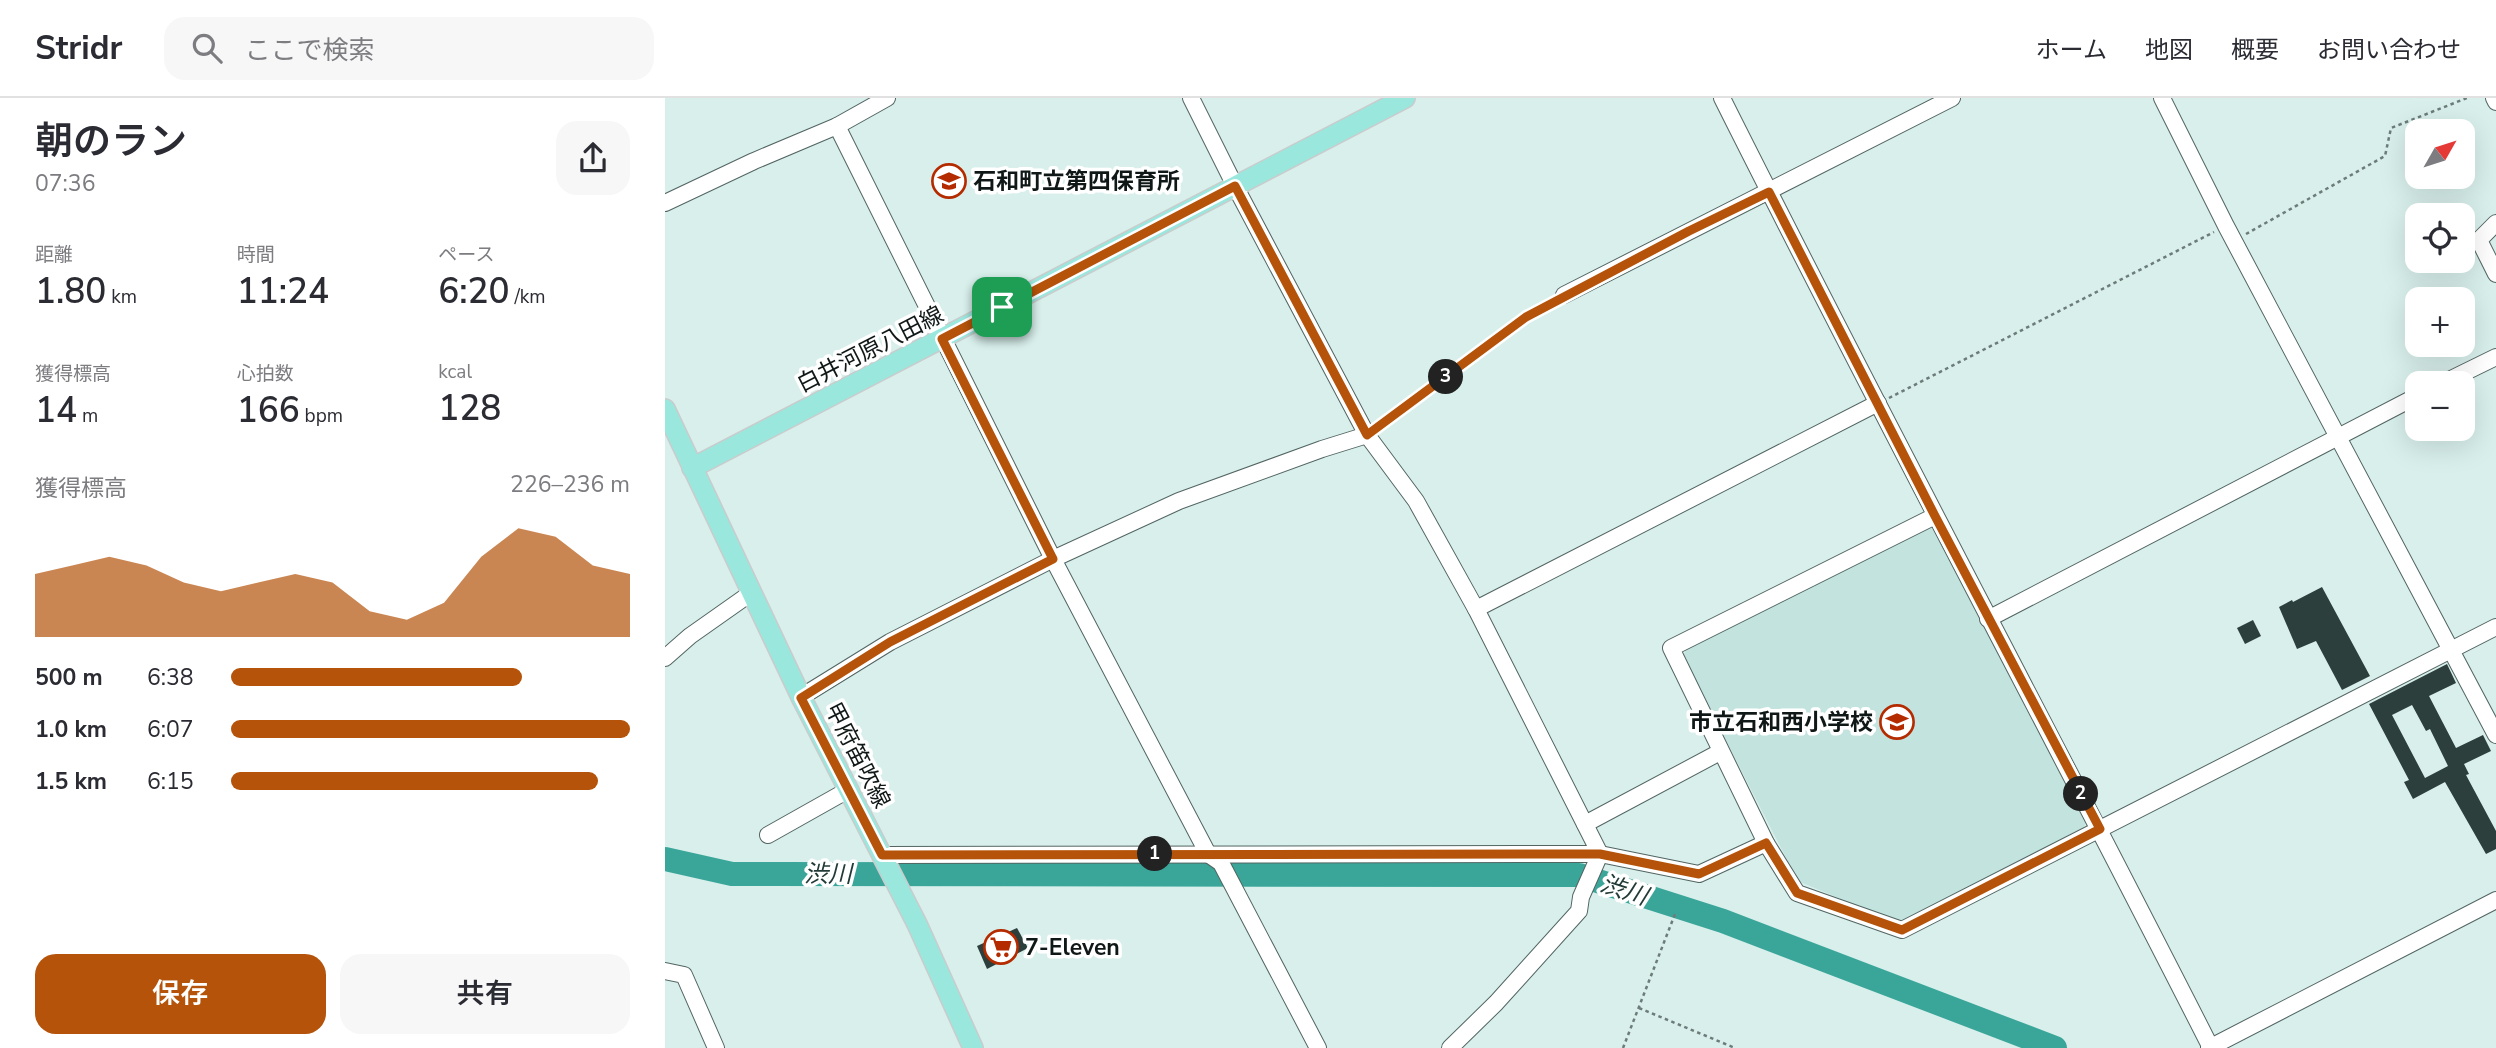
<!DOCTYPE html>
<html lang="ja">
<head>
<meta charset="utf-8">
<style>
	:root { --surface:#fff; --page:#f7f7f7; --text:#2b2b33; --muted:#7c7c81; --line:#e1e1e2; --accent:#b45309 }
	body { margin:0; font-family:"Nunito Sans","Noto Sans JP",sans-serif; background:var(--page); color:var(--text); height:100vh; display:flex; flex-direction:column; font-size:26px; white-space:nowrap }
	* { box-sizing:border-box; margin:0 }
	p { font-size:23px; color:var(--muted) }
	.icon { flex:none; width:38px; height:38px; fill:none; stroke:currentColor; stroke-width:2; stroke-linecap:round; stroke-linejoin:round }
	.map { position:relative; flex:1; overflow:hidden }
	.sheet { display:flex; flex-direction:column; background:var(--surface); width:665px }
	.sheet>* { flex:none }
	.needle { width:46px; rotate:51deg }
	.controls { position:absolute; left:1740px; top:21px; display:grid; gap:14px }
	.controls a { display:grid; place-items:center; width:70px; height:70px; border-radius:14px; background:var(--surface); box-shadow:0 7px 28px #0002; font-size:35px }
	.pin { position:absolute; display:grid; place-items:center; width:60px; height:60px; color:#fff; margin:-30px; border-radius:14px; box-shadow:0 4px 10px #0006 }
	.km { position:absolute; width:35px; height:35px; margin:-18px; border-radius:50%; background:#222; color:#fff; font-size:19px; line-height:35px; text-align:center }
	.round { display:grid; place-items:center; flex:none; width:74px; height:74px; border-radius:21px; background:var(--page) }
	.summary { display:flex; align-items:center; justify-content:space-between; height:119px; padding:0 35px }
	h1 { font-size:38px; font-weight:600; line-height:52px }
	.metrics { display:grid; grid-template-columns:repeat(3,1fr); gap:10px; height:119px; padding:7px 35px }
	.metrics div { display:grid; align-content:center }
	.metrics b { font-size:35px; font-weight:600 }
	.metrics small { font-size:19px; font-weight:400 }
	.metrics p { font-size:19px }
	.chart { height:196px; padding:14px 35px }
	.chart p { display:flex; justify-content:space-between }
	.chart svg { width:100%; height:126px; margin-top:7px; fill:var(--accent); opacity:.7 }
	.button { display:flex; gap:14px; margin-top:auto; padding:14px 35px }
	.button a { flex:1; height:80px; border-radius:21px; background:var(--accent); color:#fff; font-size:28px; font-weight:600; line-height:80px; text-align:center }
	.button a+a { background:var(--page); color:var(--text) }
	ul { padding:0 35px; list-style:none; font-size:23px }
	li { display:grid; grid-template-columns:112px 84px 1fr; align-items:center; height:52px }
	li i { height:18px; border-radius:9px; background:var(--accent) }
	header { display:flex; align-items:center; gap:42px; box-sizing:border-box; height:98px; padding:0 35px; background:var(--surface); border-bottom:2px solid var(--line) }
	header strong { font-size:33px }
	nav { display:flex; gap:38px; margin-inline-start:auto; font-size:24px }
	.search { width:490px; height:63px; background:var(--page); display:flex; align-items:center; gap:18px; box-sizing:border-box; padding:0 24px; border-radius:21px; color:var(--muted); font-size:26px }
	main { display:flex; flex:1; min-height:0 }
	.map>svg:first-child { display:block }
</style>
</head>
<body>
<header>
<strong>Stridr</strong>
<div class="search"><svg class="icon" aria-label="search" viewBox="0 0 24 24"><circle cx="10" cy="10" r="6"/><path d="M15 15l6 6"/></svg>ここで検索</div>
<nav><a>ホーム</a><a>地図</a><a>概要</a><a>お問い合わせ</a></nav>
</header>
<main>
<section class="sheet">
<div class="summary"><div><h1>朝のラン</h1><p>07:36</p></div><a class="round"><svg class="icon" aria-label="share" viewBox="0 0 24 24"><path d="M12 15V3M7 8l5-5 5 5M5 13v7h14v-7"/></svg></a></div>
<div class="metrics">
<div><p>距離</p><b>1.80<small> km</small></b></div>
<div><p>時間</p><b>11:24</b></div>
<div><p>ペース</p><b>6:20<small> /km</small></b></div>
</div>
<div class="metrics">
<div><p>獲得標高</p><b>14<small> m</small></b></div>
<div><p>心拍数</p><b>166<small> bpm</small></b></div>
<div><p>kcal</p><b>128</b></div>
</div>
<div class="chart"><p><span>獲得標高</span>226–236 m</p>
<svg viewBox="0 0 160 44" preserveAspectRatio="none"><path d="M0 44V22L10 19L20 16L30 19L40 25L50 28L60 25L70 22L80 25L90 35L100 38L110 32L120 16L130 6L140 9L150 19L160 22V44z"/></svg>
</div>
<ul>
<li><b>500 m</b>6:38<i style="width:73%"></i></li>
<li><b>1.0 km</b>6:07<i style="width:100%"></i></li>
<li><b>1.5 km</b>6:15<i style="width:92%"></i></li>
</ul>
<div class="button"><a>保存</a><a>共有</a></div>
</section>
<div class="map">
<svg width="1831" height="950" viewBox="0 0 1831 950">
	<rect width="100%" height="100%" fill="#d8efeb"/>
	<path fill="#c3e3de" d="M 1263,428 L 1272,432 L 1422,721 L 1419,729 L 1233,825 L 1133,783 L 1018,559 L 1022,549 Z"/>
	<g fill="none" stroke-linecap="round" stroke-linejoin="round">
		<path stroke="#3aa69a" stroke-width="24" d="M 0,761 L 67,776 L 914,777 L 1058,823 L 1390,950"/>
	</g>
	<g fill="#2c3f3c" fill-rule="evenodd">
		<path d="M 1657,489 L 1705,578 L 1677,592 L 1651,543 L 1632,551 L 1614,509 L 1627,502 L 1628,504 Z"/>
		<path d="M 1588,522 L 1596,538 L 1580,546 L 1572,530 Z"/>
		<path d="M 1782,566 L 1791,585 L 1764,598 L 1791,650 L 1818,637 L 1826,653 L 1799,666 L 1804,676 L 1801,677 L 1831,733 L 1831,751 L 1821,756 L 1780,684 L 1748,701 L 1739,684 L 1744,682 L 1704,606 ZM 1747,607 L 1761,633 L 1765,631 L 1783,668 L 1760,680 L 1727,617 Z"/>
		<path d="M 352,830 L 363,850 L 322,871 L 312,848 Z"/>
	</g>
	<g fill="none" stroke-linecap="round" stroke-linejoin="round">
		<g stroke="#526562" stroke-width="18">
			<g id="minor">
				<path d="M 526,0 L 570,88 L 702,337 L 751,403 L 811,511 L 935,756"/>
				<path d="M 1057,0 C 1216,318 1384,631 1545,948"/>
				<path d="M 1497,0 L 1561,128 L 1831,637"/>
				<path d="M 1829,0 L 1831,4"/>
				<path d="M 172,28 L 388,461 L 543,756 L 556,765 L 653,950"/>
				<path d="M 0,105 L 89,63 L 172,28 L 222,0"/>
				<path d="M 1831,125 L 1814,142 L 1831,176"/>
				<path d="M 899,197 L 1287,0"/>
				<path d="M 1778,285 L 1831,259"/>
				<path d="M 1270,418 L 1006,550 L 1101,745 L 1132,795 L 1237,832 L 1831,529"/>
				<path d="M 811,511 L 1213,305"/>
				<path d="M 1323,521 L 1752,298"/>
				<path d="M 0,560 L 25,538 L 86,495"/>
				<path d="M 136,599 L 225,544 L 388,461 L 514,403 L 657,351 L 702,337"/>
				<path d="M 920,726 L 1055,654"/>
				<path d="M 103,737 L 183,692"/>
				<path d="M 217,757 L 935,756 L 1034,776 L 1101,745"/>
				<path d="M 0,873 L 19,877 L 51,950"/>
				<path d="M 785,950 L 831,905 L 914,813 L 916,799 L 935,756"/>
				<path d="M 1544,950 L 1831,802"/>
			</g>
		</g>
		<g stroke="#cacccc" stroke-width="22">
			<g id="major">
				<path d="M 0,311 L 136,599 L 252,826 L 308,950"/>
				<path d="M 27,370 L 740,0"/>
			</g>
		</g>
		<g stroke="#6d7c79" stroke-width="2.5" stroke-dasharray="3.5 3.5" stroke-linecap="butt">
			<path d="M 1581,136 L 1720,58 L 1726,30 L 1802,0"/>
			<path d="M 1224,300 L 1549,134"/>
			<path d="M 713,329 L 861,219 L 887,204"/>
			<path d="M 974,910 L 1070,950"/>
			<path d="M 958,950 L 1010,816"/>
		</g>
		<use href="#minor" stroke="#fff" stroke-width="16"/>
		<use href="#major" stroke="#9ae7de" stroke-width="19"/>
	</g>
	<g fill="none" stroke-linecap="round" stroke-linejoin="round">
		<g stroke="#fff" stroke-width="14">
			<path id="route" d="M 570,88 L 702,337 L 861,219 L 1024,133 L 1104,94 L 1270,418 L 1435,731 L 1237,832 L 1132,795 L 1101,745 L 1034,776 L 935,756 L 217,757 L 136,600 L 225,544 L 388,461 L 277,241 Z"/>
		</g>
		<use href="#route" stroke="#b45309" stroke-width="9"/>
	</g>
	<defs>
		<g id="school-ring" transform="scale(1.75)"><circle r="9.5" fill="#fff" stroke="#b52b00" stroke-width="1.5"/><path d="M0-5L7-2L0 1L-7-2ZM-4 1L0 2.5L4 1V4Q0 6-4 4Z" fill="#b52b00"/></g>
		<g id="supermarket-ring" transform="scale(1.75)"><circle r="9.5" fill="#fff" stroke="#b52b00" stroke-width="1.5"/><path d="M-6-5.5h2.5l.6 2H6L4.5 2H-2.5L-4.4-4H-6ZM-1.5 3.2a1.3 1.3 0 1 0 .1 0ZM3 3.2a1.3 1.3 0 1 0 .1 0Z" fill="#b52b00"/></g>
	</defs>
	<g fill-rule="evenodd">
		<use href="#school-ring" x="284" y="83"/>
		<use href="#school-ring" x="1232" y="624"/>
		<use href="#supermarket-ring" x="336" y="849"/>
	</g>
	<g text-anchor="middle" stroke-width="7" stroke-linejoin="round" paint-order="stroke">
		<g font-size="23" font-weight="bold" fill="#101817" stroke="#fff" text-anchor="start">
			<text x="308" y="91">石和町立第四保育所</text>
			<text x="1208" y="632" text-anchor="end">市立石和西小学校</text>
			<text x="360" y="857">7-Eleven</text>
		</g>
		<g font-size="23" fill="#101817" stroke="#fff">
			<text transform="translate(205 251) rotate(-27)" y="8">白井河原八田線</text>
			<text transform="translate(193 657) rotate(63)" y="8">甲府笛吹線</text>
		</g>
		<g font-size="24" font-style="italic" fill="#233b38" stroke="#fff">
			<text x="163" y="784">渋川</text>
			<text transform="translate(959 792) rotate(18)" y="8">渋川</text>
		</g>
	</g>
</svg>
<div class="controls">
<a><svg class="needle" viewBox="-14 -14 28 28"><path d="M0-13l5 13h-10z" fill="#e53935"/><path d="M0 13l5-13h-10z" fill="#7c7c81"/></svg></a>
<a><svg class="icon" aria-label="locate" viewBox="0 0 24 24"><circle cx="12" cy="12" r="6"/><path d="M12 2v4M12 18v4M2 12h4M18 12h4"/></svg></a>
<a>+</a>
<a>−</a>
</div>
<div class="pin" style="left:337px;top:209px;background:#1e9e55"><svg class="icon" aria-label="arrive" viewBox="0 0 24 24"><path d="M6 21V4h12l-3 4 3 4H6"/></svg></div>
<b class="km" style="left:490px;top:756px">1</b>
<b class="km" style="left:1416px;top:696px">2</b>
<b class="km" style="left:781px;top:279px">3</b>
</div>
</main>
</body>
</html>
